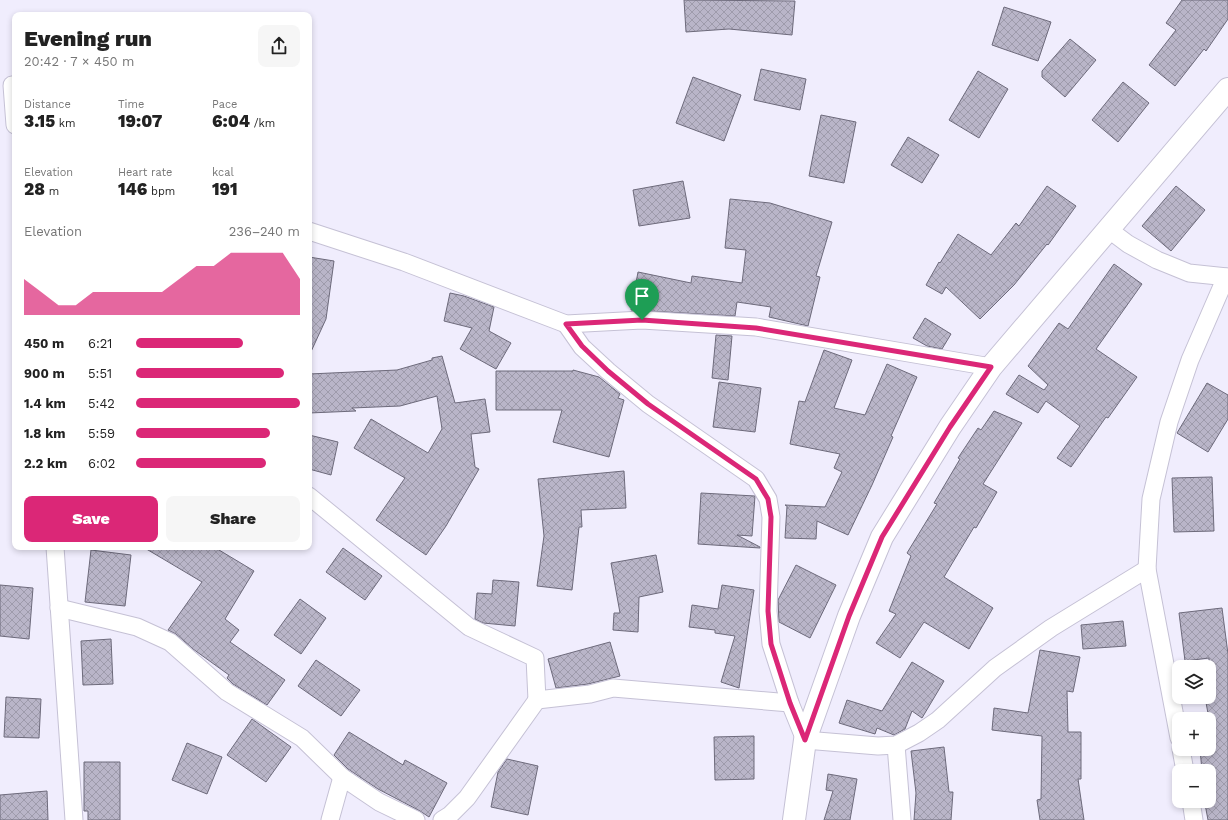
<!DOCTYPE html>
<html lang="en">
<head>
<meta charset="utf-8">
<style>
	:root { --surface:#fff; --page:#f6f6f6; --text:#222; --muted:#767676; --accent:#db2777 }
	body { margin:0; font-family:"Work Sans",sans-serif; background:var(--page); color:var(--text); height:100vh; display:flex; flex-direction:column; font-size:15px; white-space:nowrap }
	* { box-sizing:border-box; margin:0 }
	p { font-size:13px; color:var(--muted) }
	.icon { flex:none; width:22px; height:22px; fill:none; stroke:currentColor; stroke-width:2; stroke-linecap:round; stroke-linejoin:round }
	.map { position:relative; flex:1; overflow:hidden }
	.side { position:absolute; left:12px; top:12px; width:300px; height:538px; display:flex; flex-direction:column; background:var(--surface); border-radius:8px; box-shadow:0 2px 6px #0003 }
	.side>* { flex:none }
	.tools { position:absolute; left:1172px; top:660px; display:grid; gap:8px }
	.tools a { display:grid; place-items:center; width:44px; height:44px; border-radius:8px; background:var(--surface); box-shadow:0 2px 6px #0003; font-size:20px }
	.pin { position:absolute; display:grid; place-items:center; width:34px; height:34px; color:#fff; margin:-41px -17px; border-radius:50% 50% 50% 0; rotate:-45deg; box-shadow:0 0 4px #0007 }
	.pin .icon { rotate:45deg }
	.round { display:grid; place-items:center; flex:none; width:42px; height:42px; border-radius:8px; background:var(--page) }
	.overview { display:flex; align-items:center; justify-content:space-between; height:68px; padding:0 12px }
	h1 { font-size:22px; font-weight:800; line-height:30px }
	.stats { display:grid; grid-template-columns:repeat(3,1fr); gap:6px; height:68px; padding:4px 12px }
	.stats div { display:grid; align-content:center }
	.stats b { font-size:17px; font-weight:800 }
	.stats small { font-size:11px; font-weight:400 }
	.stats p { font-size:11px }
	.chart { height:112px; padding:8px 12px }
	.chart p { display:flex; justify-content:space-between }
	.chart svg { width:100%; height:72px; margin-top:4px; fill:var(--accent); opacity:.7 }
	.cta { display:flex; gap:8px; margin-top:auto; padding:8px 12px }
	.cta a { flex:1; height:46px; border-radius:8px; background:var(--accent); color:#fff; font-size:16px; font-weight:800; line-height:46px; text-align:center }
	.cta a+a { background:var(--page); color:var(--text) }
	ul { padding:0 12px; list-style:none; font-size:13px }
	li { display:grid; grid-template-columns:64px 48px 1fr; align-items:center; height:30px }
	li i { height:10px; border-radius:5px; background:var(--accent) }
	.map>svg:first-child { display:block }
</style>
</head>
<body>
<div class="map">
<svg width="1228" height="820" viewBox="0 0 1228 820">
	<defs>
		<pattern id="building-cross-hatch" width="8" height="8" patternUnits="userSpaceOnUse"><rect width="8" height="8" fill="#b9b5c8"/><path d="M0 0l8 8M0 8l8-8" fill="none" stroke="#9e9bab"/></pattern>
	</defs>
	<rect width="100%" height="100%" fill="#f0edfd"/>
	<g fill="url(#building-cross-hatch)" stroke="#6d6a7b">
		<path d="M 684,0 L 795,1 L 792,35 L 729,29 L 686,32 Z"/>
		<path d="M 1182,0 L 1228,0 L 1228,19 L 1206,51 L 1204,49 L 1175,86 L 1149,65 L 1176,30 L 1166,23 Z"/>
		<path d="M 1004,7 L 1051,22 L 1038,61 L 992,45 Z"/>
		<path d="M 1070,39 L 1096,60 L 1065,97 L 1042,77 L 1042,71 Z"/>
		<path d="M 761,69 L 806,79 L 800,110 L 754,100 Z"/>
		<path d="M 978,71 L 1008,89 L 979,138 L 949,120 Z"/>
		<path d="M 693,77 L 741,95 L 724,141 L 676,123 Z"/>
		<path d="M 1123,82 L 1149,103 L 1118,142 L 1092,120 Z"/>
		<path d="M 821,115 L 856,122 L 844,183 L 809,176 Z"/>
		<path d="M 908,137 L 939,155 L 922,183 L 891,165 Z"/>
		<path d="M 683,181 L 690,218 L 639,226 L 633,190 Z"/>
		<path d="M 1047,186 L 1076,206 L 1048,245 L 1047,244 L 1014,285 L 980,319 L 946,287 L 942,294 L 926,285 L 939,262 L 940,263 L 958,234 L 991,255 L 1016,223 L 1019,226 Z"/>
		<path d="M 1176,186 L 1205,210 L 1171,251 L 1142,226 Z"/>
		<path d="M 730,199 L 770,203 L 832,222 L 816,276 L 820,277 L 808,326 L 769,317 L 771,307 L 737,302 L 735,316 L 631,310 L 638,272 L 691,283 L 692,276 L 742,283 L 746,250 L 725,248 Z"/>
		<path d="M 309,257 L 334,261 L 326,319 L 309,356 Z"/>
		<path d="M 1114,264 L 1142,284 L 1096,349 L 1137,377 L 1108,418 L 1106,417 L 1071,467 L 1057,458 L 1080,426 L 1046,401 L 1038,413 L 1006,394 L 1019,375 L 1044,390 L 1048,385 L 1028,366 L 1059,323 L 1068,329 Z"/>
		<path d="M 450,293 L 464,296 L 494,307 L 489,331 L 511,343 L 496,369 L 460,349 L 472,328 L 444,321 Z"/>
		<path d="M 925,318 L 951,334 L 942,349 L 927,346 L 913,338 Z"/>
		<path d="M 716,335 L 732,336 L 728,380 L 712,378 Z"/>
		<path d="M 824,350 L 852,360 L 834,408 L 865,415 L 887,364 L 917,377 L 891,436 L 893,437 L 872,485 L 848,535 L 817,521 L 816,539 L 785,538 L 787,506 L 785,505 L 825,507 L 842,472 L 834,468 L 840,454 L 790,444 L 799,401 L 805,402 Z"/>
		<path d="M 442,356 L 455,403 L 485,399 L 490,432 L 471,434 L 475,467 L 479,469 L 446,526 L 426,555 L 376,520 L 405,478 L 354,448 L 371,419 L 428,453 L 442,429 L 437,396 L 400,406 L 352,408 L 356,411 L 309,413 L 309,374 L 397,370 L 432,360 L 432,358 Z"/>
		<path d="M 573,370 L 599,377 L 620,394 L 618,398 L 624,400 L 609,457 L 553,442 L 562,410 L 496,410 L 496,371 L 573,371 Z"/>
		<path d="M 719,382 L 761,388 L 755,432 L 713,427 Z"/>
		<path d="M 1207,383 L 1228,395 L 1228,419 L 1208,452 L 1177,433 Z"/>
		<path d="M 994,411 L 1022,423 L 983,484 L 997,492 L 976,528 L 974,527 L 944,577 L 993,608 L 969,649 L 924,622 L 900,658 L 876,643 L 896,614 L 889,611 L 911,556 L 907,553 L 937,504 L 934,503 L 960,459 L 958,458 L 978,428 L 981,430 Z"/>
		<path d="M 309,435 L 338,442 L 331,475 L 309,469 Z"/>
		<path d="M 624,471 L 626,508 L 581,510 L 582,527 L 579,527 L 572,590 L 537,586 L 544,536 L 538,479 Z"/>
		<path d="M 1212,477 L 1214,531 L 1174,532 L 1172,478 Z"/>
		<path d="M 701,493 L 755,496 L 752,536 L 737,535 L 760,547 L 760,548 L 698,544 Z"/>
		<path d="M 143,547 L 214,547 L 254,571 L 225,619 L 239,630 L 230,642 L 285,680 L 267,705 L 233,684 L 227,678 L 229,675 L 193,649 L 176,634 L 168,630 L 202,582 Z"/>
		<path d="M 343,548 L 382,576 L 365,600 L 326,572 Z"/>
		<path d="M 91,550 L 131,555 L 125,606 L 85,602 Z"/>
		<path d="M 656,555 L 663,592 L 639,597 L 638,632 L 613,630 L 614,613 L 620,613 L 611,563 Z"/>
		<path d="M 796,565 L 836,585 L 810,638 L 779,622 L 778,600 Z"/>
		<path d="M 493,580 L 519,582 L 515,626 L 483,623 L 475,619 L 477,593 L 492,594 Z"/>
		<path d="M 0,585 L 33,588 L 29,639 L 0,636 Z"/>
		<path d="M 722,585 L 754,590 L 739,688 L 721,682 L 735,636 L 715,633 L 715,630 L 689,627 L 692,605 L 718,609 Z"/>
		<path d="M 300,599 L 326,618 L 301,654 L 274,635 Z"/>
		<path d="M 1222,608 L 1228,654 L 1228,820 L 1208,820 L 1205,804 L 1209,803 L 1209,771 L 1202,771 L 1200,749 L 1209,749 L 1209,719 L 1205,697 L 1209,697 L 1209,658 L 1185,661 L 1179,613 Z"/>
		<path d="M 1123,621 L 1126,646 L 1083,649 L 1081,625 Z"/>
		<path d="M 111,639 L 113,684 L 83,685 L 81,641 Z"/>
		<path d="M 610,642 L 620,676 L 588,684 L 556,688 L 548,659 Z"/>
		<path d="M 1040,650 L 1080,657 L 1073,692 L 1067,691 L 1068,732 L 1081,732 L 1081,779 L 1078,779 L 1084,820 L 1040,820 L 1037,800 L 1041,799 L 1042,736 L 992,730 L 994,708 L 1028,713 Z"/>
		<path d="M 316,660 L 360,690 L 341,716 L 298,686 Z"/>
		<path d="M 912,662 L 944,681 L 922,718 L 912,711 L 905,729 L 894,735 L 877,728 L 875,734 L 839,723 L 847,700 L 882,711 Z"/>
		<path d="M 6,697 L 41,699 L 39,738 L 4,737 Z"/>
		<path d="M 252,719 L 291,747 L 266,782 L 227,755 Z"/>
		<path d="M 349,732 L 403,765 L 405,760 L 447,783 L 429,817 L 420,811 L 378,789 L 348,769 L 334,755 Z"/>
		<path d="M 754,736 L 754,779 L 715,780 L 714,737 Z"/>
		<path d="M 187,743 L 222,757 L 207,794 L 172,780 Z"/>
		<path d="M 944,747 L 949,792 L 953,792 L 951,820 L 914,820 L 916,793 L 911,751 Z"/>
		<path d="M 507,759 L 538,766 L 528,815 L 491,807 L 498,772 Z"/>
		<path d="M 84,762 L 120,762 L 120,820 L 88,820 L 88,811 L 84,811 Z"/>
		<path d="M 828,774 L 857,779 L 850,820 L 824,820 L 833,791 L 826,790 Z"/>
		<path d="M 47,791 L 48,820 L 0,820 L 0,795 Z"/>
	</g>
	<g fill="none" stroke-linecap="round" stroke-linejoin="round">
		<g stroke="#c5c1d5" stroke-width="19">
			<g id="minor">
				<path d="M 12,85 L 15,125"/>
				<path d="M 1108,229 L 1128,244 L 1157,260 L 1189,273 L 1228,277"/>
				<path d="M 309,231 L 404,262 L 566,324 L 642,320 L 756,327 L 991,367"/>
				<path d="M 566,324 L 582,347 L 608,371 L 648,404 L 756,479 L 768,499 L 771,517 L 768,611 L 771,644 L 790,703 L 805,740 L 878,746 L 896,745 L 919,733 L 938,720 L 995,668 L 1051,628 L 1147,569"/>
				<path d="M 309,496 L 469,627 L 535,658 L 537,700 L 590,694 L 613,688 L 790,703"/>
				<path d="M 55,547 L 74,820"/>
				<path d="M 59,608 L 137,627 L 170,642 L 227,692 L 302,738 L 342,777"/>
				<path d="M 1179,738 L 1147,569 L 1151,499 L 1169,422 L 1190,360 L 1226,277"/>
				<path d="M 896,745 L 902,820"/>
				<path d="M 1181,749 L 1185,771"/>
				<path d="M 1191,801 L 1194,820"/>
				<path d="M 330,820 L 342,777 L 379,802 L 416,820"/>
				<path d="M 442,820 L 450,815 L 467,798 L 537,700"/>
			</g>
		</g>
		<g stroke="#c5c1d5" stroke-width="24">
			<path id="primary" d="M 794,820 L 805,740 L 849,616 L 882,537 L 950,427 L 991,367 L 1228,89"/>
		</g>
		<use href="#minor" stroke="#fff" stroke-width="17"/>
		<use href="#primary" stroke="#fff" stroke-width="22"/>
	</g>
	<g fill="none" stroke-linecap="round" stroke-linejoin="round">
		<g stroke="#fff" stroke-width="8">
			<path id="route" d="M 642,320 L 756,328 L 991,367 L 950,427 L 882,537 L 849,616 L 805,740 L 790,703 L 771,644 L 768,611 L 771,517 L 768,499 L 756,479 L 648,404 L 608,371 L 582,346 L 566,324 Z"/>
		</g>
		<use href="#route" stroke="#db2777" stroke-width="5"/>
	</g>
</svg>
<div class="tools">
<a><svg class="icon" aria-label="layers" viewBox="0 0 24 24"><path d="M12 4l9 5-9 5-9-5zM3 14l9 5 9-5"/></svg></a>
<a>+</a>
<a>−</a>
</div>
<div class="pin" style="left:642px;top:320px;background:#1e9e55"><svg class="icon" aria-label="arrive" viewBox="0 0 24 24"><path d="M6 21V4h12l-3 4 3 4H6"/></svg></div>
<section class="side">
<div class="overview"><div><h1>Evening run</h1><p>20:42 · 7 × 450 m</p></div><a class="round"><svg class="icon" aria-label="share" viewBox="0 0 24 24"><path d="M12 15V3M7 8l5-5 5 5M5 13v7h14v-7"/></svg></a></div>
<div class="stats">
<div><p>Distance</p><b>3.15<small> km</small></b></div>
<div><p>Time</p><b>19:07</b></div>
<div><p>Pace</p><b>6:04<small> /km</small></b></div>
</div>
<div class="stats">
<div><p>Elevation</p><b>28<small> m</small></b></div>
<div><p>Heart rate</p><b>146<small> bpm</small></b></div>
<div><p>kcal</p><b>191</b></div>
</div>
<div class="chart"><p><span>Elevation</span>236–240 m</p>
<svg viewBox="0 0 160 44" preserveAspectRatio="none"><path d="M0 44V22L10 30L20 38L30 38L40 30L50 30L60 30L70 30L80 30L90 22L100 14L110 14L120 6L130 6L140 6L150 6L160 22V44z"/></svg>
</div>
<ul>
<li><b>450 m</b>6:21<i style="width:65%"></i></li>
<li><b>900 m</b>5:51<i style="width:90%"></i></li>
<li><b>1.4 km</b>5:42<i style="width:100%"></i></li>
<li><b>1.8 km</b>5:59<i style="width:82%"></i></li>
<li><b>2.2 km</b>6:02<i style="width:79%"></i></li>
</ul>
<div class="cta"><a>Save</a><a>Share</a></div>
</section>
</div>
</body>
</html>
